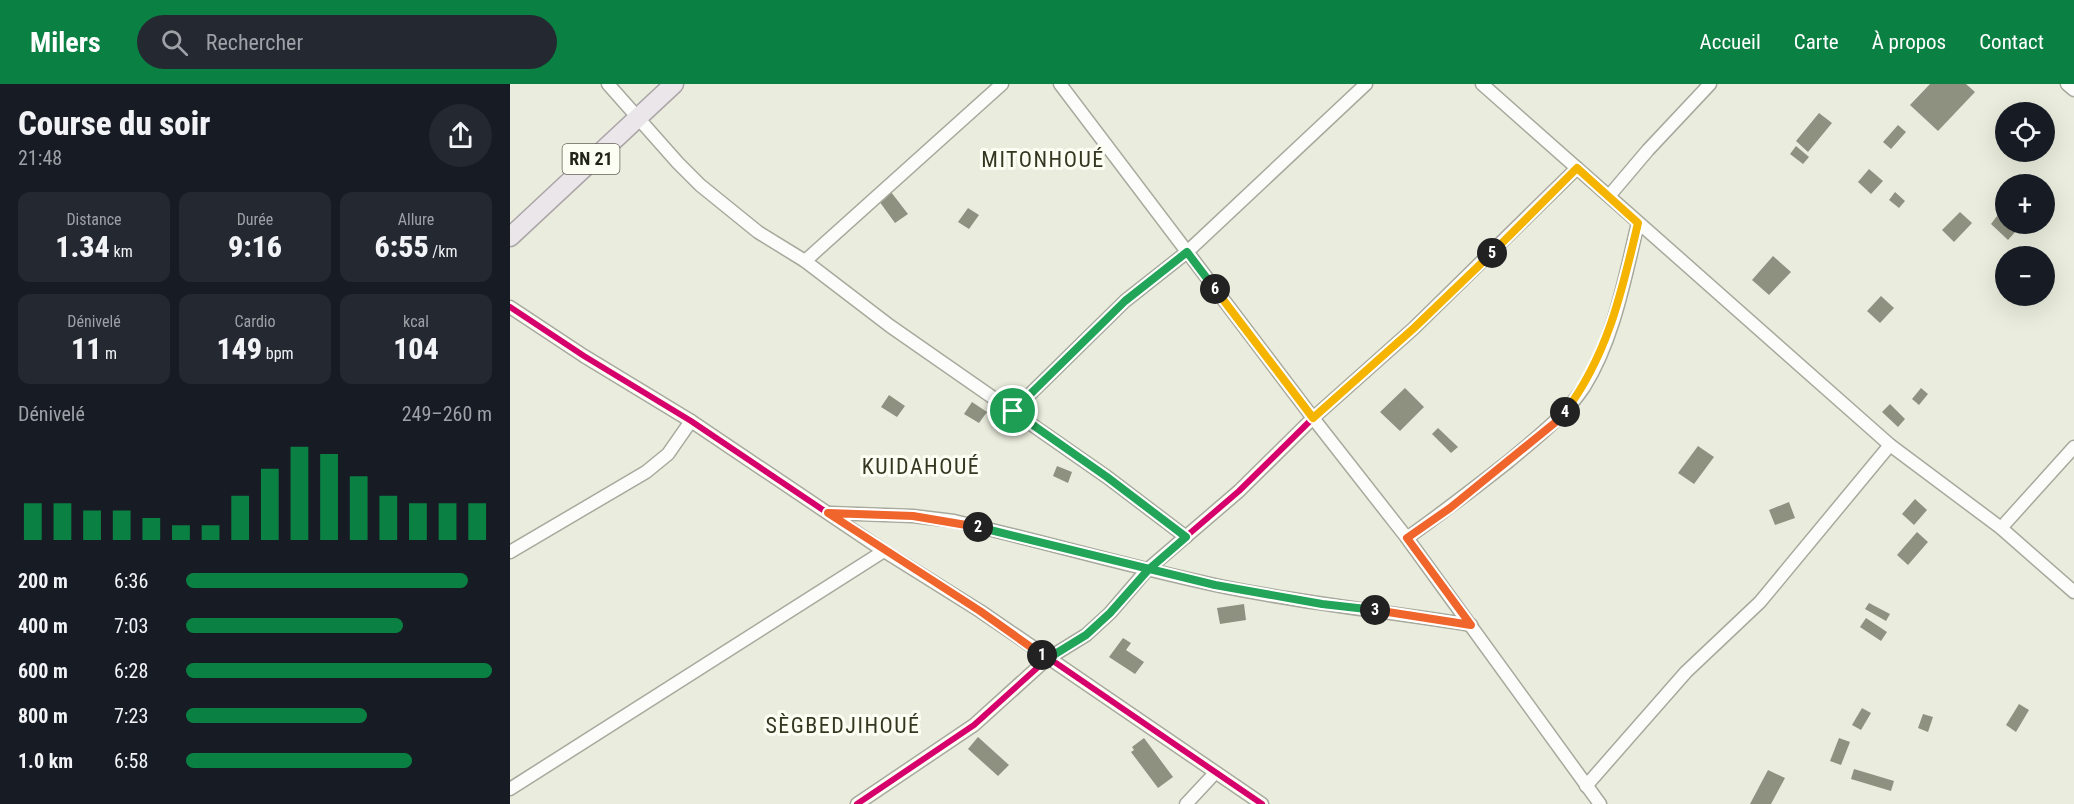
<!DOCTYPE html>
<html lang="fr">
<head>
<meta charset="utf-8">
<style>
	:root { --surface:#171b24; --page:#242831; --text:#f1f3f6; --muted:#9ea1a6; --accent:#0b8043 }
	body { margin:0; font-family:"Roboto Condensed",sans-serif; background:var(--page); color:var(--text); height:100vh; display:flex; flex-direction:column; font-size:22px; white-space:nowrap }
	* { box-sizing:border-box; margin:0 }
	p { font-size:20px; color:var(--muted) }
	.icon { flex:none; width:33px; height:33px; fill:none; stroke:currentColor; stroke-width:2; stroke-linecap:round; stroke-linejoin:round }
	.map { position:relative; flex:1; overflow:hidden }
	.details { display:flex; flex-direction:column; background:var(--surface); width:510px }
	.details>* { flex:none }
	.tools { position:absolute; left:1485px; top:18px; display:grid; gap:12px }
	.tools a { display:grid; place-items:center; width:60px; height:60px; border-radius:50%; background:var(--surface); box-shadow:0 6px 24px #0002; font-size:30px }
	.pin { position:absolute; display:grid; place-items:center; width:51px; height:51px; color:#fff; margin:-26px; border:3px solid #fff; border-radius:50%; box-shadow:0 2px 6px #0007 }
	.km { position:absolute; width:30px; height:30px; margin:-15px; border-radius:50%; background:#222; color:#fff; font-size:16px; line-height:30px; text-align:center }
	.round { display:grid; place-items:center; flex:none; width:63px; height:63px; border-radius:32px; background:var(--page) }
	.head { display:flex; align-items:center; justify-content:space-between; height:102px; padding:0 18px }
	h1 { font-size:33px; font-weight:800; line-height:45px }
	.metrics { display:grid; grid-template-columns:repeat(3,1fr); gap:9px; height:102px; padding:6px 18px }
	.metrics div { display:grid; align-content:center; border-radius:12px; background:var(--page); text-align:center }
	.metrics b { font-size:30px; font-weight:800 }
	.metrics small { font-size:16px; font-weight:400 }
	.metrics p { font-size:16px }
	.chart { height:168px; padding:12px 18px }
	.chart p { display:flex; justify-content:space-between }
	.chart svg { width:100%; height:108px; margin-top:6px; stroke:var(--accent); stroke-width:6 }
	ul { padding:0 18px; list-style:none; font-size:20px }
	li { display:grid; grid-template-columns:96px 72px 1fr; align-items:center; height:45px }
	li i { height:15px; border-radius:8px; background:var(--accent) }
	header { display:flex; align-items:center; gap:36px; box-sizing:border-box; height:84px; padding:0 30px; background:var(--accent); color:#fff }
	header strong { font-size:28px }
	nav { display:flex; gap:33px; margin-inline-start:auto; font-size:21px }
	.search { width:420px; height:54px; background:var(--page); display:flex; align-items:center; gap:15px; box-sizing:border-box; padding:0 21px; border-radius:33px; color:var(--muted); font-size:22px }
	main { display:flex; flex:1; min-height:0 }
	.map>svg:first-child { display:block }
</style>
</head>
<body>
<header>
<strong>Milers</strong>
<div class="search"><svg class="icon" aria-label="search" viewBox="0 0 24 24"><circle cx="10" cy="10" r="6"/><path d="M15 15l6 6"/></svg>Rechercher</div>
<nav><a>Accueil</a><a>Carte</a><a>À propos</a><a>Contact</a></nav>
</header>
<main>
<section class="details">
<div class="head"><div><h1>Course du soir</h1><p>21:48</p></div><a class="round"><svg class="icon" aria-label="share" viewBox="0 0 24 24"><path d="M12 15V3M7 8l5-5 5 5M5 13v7h14v-7"/></svg></a></div>
<div class="metrics">
<div><p>Distance</p><b>1.34<small> km</small></b></div>
<div><p>Durée</p><b>9:16</b></div>
<div><p>Allure</p><b>6:55<small> /km</small></b></div>
</div>
<div class="metrics">
<div><p>Dénivelé</p><b>11<small> m</small></b></div>
<div><p>Cardio</p><b>149<small> bpm</small></b></div>
<div><p>kcal</p><b>104</b></div>
</div>
<div class="chart"><p><span>Dénivelé</span>249–260 m</p>
<svg viewBox="0 0 160 44" preserveAspectRatio="none"><path d="M5 44V29M15 44V29M25 44V32M35 44V32M45 44V35M55 44V38M65 44V38M75 44V26M85 44V15M95 44V6M105 44V9M115 44V18M125 44V26M135 44V29M145 44V29M155 44V29"/></svg>
</div>
<ul>
<li><b>200 m</b>6:36<i style="width:92%"></i></li>
<li><b>400 m</b>7:03<i style="width:71%"></i></li>
<li><b>600 m</b>6:28<i style="width:100%"></i></li>
<li><b>800 m</b>7:23<i style="width:59%"></i></li>
<li><b>1.0 km</b>6:58<i style="width:74%"></i></li>
</ul>
</section>
<div class="map">
<svg width="1564" height="720" viewBox="0 0 1564 720">
	<rect width="100%" height="100%" fill="#eaeddd"/>
	<g fill="#8f9180">
		<path d="M 1420,0 L 1456,0 L 1465,8 L 1428,47 L 1400,21 Z"/>
		<path d="M 1309,29 L 1322,39 L 1298,68 L 1286,57 Z"/>
		<path d="M 1388,41 L 1396,48 L 1381,65 L 1373,58 Z"/>
		<path d="M 1286,62 L 1299,73 L 1293,80 L 1280,70 Z"/>
		<path d="M 1359,85 L 1373,97 L 1361,110 L 1348,98 Z"/>
		<path d="M 381,108 L 398,130 L 385,139 L 369,117 Z"/>
		<path d="M 1385,108 L 1395,117 L 1389,124 L 1379,116 Z"/>
		<path d="M 458,124 L 469,131 L 459,145 L 448,138 Z"/>
		<path d="M 1450,128 L 1462,139 L 1444,158 L 1432,146 Z"/>
		<path d="M 1487,132 L 1506,147 L 1498,156 L 1481,140 Z"/>
		<path d="M 1263,172 L 1281,188 L 1259,211 L 1242,196 Z"/>
		<path d="M 1371,212 L 1384,224 L 1370,239 L 1357,227 Z"/>
		<path d="M 895,304 L 914,323 L 890,347 L 870,328 Z"/>
		<path d="M 1411,304 L 1418,310 L 1409,321 L 1402,315 Z"/>
		<path d="M 379,311 L 395,322 L 387,333 L 371,323 Z"/>
		<path d="M 462,318 L 477,328 L 469,339 L 454,330 Z"/>
		<path d="M 1380,320 L 1395,335 L 1388,343 L 1372,328 Z"/>
		<path d="M 928,344 L 948,363 L 941,369 L 922,350 Z"/>
		<path d="M 1188,362 L 1204,373 L 1184,400 L 1168,389 Z"/>
		<path d="M 547,382 L 562,388 L 558,399 L 543,392 Z"/>
		<path d="M 1405,415 L 1417,426 L 1404,441 L 1392,430 Z"/>
		<path d="M 1279,418 L 1285,434 L 1265,441 L 1259,426 Z"/>
		<path d="M 1407,448 L 1418,458 L 1398,481 L 1387,471 Z"/>
		<path d="M 1359,519 L 1380,530 L 1376,537 L 1355,525 Z"/>
		<path d="M 734,520 L 736,536 L 710,540 L 707,524 Z"/>
		<path d="M 1356,534 L 1377,548 L 1371,557 L 1350,543 Z"/>
		<path d="M 613,554 L 621,559 L 616,566 L 634,578 L 625,590 L 599,573 Z"/>
		<path d="M 1509,620 L 1519,626 L 1506,648 L 1496,641 Z"/>
		<path d="M 1352,624 L 1361,629 L 1351,646 L 1342,641 Z"/>
		<path d="M 1413,630 L 1423,633 L 1418,648 L 1408,644 Z"/>
		<path d="M 468,653 L 499,681 L 488,692 L 458,665 Z"/>
		<path d="M 634,654 L 663,693 L 648,704 L 621,668 L 624,666 L 622,663 Z"/>
		<path d="M 1329,654 L 1340,658 L 1331,681 L 1320,677 Z"/>
		<path d="M 1344,685 L 1384,697 L 1381,707 L 1341,695 Z"/>
		<path d="M 1258,686 L 1275,694 L 1261,720 L 1240,720 Z"/>
	</g>
	<g fill="none" stroke-linecap="round" stroke-linejoin="round">
		<g stroke="#a7a99d" stroke-width="15">
			<g id="minor">
				<path d="M 98,0 L 168,79 L 190,101 L 248,148 L 295,177 L 380,242 L 597,393 L 676,453"/>
				<path d="M 550,0 L 803,334 L 897,454 L 1090,720"/>
				<path d="M 972,0 L 1380,361 L 1491,444 L 1564,508"/>
				<path d="M 1557,0 L 1564,6"/>
				<path d="M 1099,112 L 1138,66 L 1200,0"/>
				<path d="M 295,177 L 492,0"/>
				<path d="M 0,223 L 74,272 L 181,337 L 374,467 L 470,527 L 752,720"/>
				<path d="M 503,327 L 615,217 L 677,168 L 856,0"/>
				<path d="M 320,429 L 403,432 L 444,437 C 531,457 617,482 705,501 C 789,519 875,527 961,541"/>
				<path d="M 1491,444 L 1564,363"/>
				<path d="M 897,454 C 932,429 966,403 999,377 C 1026,354 1054,333 1074,303 C 1104,255 1115,193 1128,139"/>
				<path d="M 0,468 L 136,388 L 158,370 L 181,337"/>
				<path d="M 1076,702 L 1176,588 L 1250,518 L 1380,361"/>
				<path d="M 0,705 L 374,467"/>
				<path d="M 347,720 L 464,641 L 537,575 L 576,551 L 600,529 L 637,486 L 729,407 L 803,334 L 904,244 L 1067,84"/>
				<path d="M 676,720 L 705,689"/>
			</g>
		</g>
		<g stroke="#aba5a8" stroke-width="21">
			<path id="primary" d="M 0,153 L 164,0"/>
		</g>
		<use href="#minor" stroke="#fcfcfa" stroke-width="12"/>
		<use href="#primary" stroke="#eae6ea" stroke-width="18"/>
		<g stroke="#fdfef3" stroke-width="10">
			<g id="cycleway">
				<path d="M 0,223 L 74,272 L 181,337 L 374,467 L 470,527 L 752,720"/>
				<path d="M 347,720 L 464,641 L 537,575 L 576,551 L 600,529 L 637,486 L 729,407 L 803,334 L 904,244 L 1067,84"/>
			</g>
		</g>
		<use href="#cycleway" stroke="#d6006c" stroke-width="6"/>
	</g>
	<g fill="none" stroke-linecap="round" stroke-linejoin="round">
		<g stroke="#fff" stroke-width="12">
			<path id="split-1" d="M 503,327 L 597,393 L 676,453 L 638,486 L 600,529 L 576,551 L 537,575 L 532,571"/>
		</g>
		<g stroke="#fff" stroke-width="12">
			<path id="split-2" d="M 468,443 L 403,432 L 318,429 L 470,527 L 532,571"/>
		</g>
		<g stroke="#fff" stroke-width="12">
			<path id="split-3" d="M 468,443 L 705,501 L 812,520 L 865,526"/>
		</g>
		<g stroke="#fff" stroke-width="12">
			<path id="split-4" d="M 865,526 L 961,541 L 897,454 L 940,424 L 1047,337 L 1055,328"/>
		</g>
		<g stroke="#fff" stroke-width="12">
			<path id="split-5" d="M 982,169 L 1067,84 L 1128,139 C 1112,207 1098,271 1055,328"/>
		</g>
		<g stroke="#fff" stroke-width="12">
			<path id="split-6" d="M 705,205 L 803,334 L 904,244 L 982,169"/>
		</g>
		<g stroke="#fff" stroke-width="12">
			<path id="split-7" d="M 503,327 L 615,217 L 677,168 L 705,205"/>
		</g>
		<use href="#split-1" stroke="#22a559" stroke-width="8"/>
		<use href="#split-2" stroke="#f0652b" stroke-width="8"/>
		<use href="#split-3" stroke="#22a559" stroke-width="8"/>
		<use href="#split-4" stroke="#f0652b" stroke-width="8"/>
		<use href="#split-5" stroke="#f5b400" stroke-width="8"/>
		<use href="#split-6" stroke="#f5b400" stroke-width="8"/>
		<use href="#split-7" stroke="#22a559" stroke-width="8"/>
	</g>
	<g text-anchor="middle" stroke-width="6" stroke-linejoin="round" paint-order="stroke">
		<rect fill="#fdfef3" stroke="#64655a" stroke-width="1.5" x="52.5" y="60" width="57" height="30" rx="4.5"/>
		<g font-size="18" font-weight="bold" fill="#222319">
			<text x="81" y="81">RN 21</text>
		</g>
		<g font-size="22" letter-spacing="1.5" fill="#353721" stroke="#fdfef3">
			<text x="533" y="83">MITONHOUÉ</text>
			<text x="411" y="390">KUIDAHOUÉ</text>
			<text x="333" y="649">SÈGBEDJIHOUÉ</text>
		</g>
	</g>
</svg>
<div class="tools">
<a><svg class="icon" aria-label="locate" viewBox="0 0 24 24"><circle cx="12" cy="12" r="6"/><path d="M12 2v4M12 18v4M2 12h4M18 12h4"/></svg></a>
<a>+</a>
<a>−</a>
</div>
<div class="pin" style="left:503px;top:327px;background:#1e9e55"><svg class="icon" aria-label="arrive" viewBox="0 0 24 24"><path d="M6 21V4h12l-3 4 3 4H6"/></svg></div>
<b class="km" style="left:532px;top:571px">1</b>
<b class="km" style="left:468px;top:443px">2</b>
<b class="km" style="left:865px;top:526px">3</b>
<b class="km" style="left:1055px;top:328px">4</b>
<b class="km" style="left:982px;top:169px">5</b>
<b class="km" style="left:705px;top:205px">6</b>
</div>
</main>
</body>
</html>
